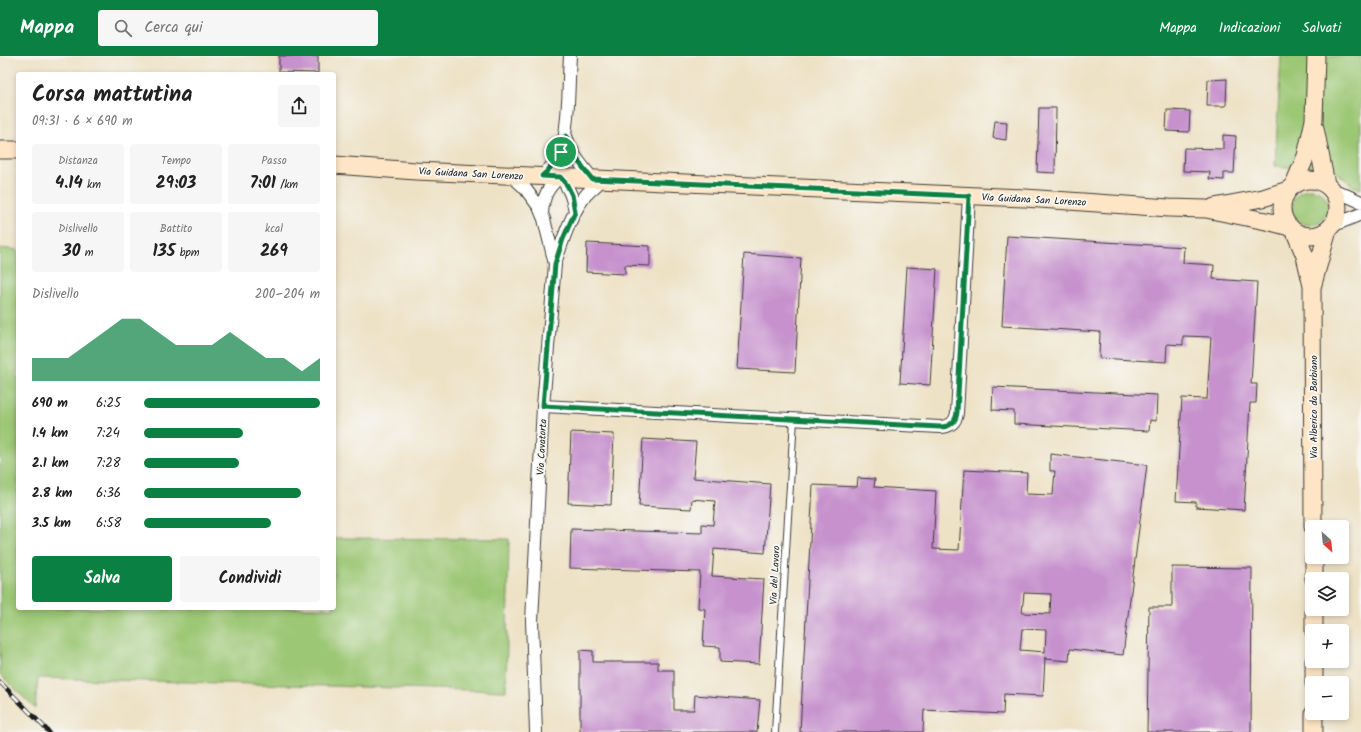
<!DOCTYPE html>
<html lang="it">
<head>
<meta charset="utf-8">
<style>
	:root { --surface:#fff; --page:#f6f6f6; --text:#222; --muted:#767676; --accent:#0b8043 }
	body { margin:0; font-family:Kalam,sans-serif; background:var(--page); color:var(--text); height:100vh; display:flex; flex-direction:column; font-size:15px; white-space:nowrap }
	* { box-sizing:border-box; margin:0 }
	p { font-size:13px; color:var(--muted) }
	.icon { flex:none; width:22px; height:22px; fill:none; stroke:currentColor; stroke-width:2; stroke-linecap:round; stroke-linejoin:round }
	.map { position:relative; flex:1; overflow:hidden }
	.details { position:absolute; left:16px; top:16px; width:320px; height:538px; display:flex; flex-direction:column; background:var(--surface); border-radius:4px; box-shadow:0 2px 6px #0003 }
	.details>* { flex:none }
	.needle { width:26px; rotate:153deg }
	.buttons { position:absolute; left:1305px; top:464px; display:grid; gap:8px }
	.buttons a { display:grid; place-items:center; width:44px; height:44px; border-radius:4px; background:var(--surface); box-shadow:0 2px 6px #0003; font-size:20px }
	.pin { position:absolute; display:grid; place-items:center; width:34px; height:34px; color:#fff; margin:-17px; border:2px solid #fff; border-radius:50%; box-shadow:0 1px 4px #0007 }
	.round { display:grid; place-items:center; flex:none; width:42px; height:42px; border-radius:4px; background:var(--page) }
	.head { display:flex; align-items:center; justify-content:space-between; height:68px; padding:0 16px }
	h1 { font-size:22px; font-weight:800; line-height:30px }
	.metrics { display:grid; grid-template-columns:repeat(3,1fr); gap:6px; height:68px; padding:4px 16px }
	.metrics div { display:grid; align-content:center; border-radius:4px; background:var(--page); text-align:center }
	.metrics b { font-size:17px; font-weight:800 }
	.metrics small { font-size:11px; font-weight:400 }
	.metrics p { font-size:11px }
	.chart { height:112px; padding:8px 16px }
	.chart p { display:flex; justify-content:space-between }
	.chart svg { width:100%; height:72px; margin-top:4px; fill:var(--accent); opacity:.7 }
	.button { display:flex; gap:8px; margin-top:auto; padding:8px 16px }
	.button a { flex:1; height:46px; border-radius:4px; background:var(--accent); color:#fff; font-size:16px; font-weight:800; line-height:46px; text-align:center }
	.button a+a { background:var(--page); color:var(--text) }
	ul { padding:0 16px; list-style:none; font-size:13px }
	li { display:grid; grid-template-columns:64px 48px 1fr; align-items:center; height:30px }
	li i { height:10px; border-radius:5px; background:var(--accent) }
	header { display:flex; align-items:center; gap:24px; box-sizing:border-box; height:56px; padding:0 20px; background:var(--accent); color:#fff }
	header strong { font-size:19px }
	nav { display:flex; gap:22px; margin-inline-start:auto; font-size:14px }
	.search { width:280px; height:36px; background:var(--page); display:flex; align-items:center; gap:10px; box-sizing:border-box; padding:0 14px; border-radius:4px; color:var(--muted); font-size:15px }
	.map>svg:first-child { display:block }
</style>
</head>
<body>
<header>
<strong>Mappa</strong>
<div class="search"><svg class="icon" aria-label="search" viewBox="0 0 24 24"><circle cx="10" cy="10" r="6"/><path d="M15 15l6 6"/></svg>Cerca qui</div>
<nav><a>Mappa</a><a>Indicazioni</a><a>Salvati</a></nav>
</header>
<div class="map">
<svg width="1361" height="676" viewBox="0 0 1361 676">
	<rect width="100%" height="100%" fill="#f6f6f2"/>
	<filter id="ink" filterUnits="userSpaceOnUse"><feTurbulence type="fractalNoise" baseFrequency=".025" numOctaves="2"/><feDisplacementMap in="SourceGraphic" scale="8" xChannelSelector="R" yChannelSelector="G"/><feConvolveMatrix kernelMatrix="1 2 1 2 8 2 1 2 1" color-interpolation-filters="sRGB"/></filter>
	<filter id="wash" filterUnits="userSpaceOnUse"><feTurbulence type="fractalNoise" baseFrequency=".012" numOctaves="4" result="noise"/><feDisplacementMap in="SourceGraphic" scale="16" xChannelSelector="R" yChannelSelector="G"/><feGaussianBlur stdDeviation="0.9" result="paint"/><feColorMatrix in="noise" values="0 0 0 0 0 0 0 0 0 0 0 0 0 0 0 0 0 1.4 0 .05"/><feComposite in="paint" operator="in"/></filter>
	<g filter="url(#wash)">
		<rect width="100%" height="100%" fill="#eee2c6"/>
		<g fill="#9cc774" stroke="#5c7248">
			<path d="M 1281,0 L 1361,0 L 1361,133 L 1353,130 L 1335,115 L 1275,110 Z"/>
			<circle cx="1310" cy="151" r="18"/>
			<path d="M 0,192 L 18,194 L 18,552 L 334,552 L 334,482 L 509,483 L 506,635 L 38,622 L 35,653 L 0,618 Z"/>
		</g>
		<g id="blocks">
			<g fill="#c691cd" fill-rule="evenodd">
				<path d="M 279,0 L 318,0 L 318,17 L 279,16 Z"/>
				<path d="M 1227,23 L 1226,50 L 1207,50 L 1208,24 Z"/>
				<path d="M 1039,52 L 1056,52 L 1055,117 L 1037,116 Z"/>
				<path d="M 1167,54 L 1190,55 L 1189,76 L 1166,75 Z"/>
				<path d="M 995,65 L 1007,66 L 1006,84 L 993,82 Z"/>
				<path d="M 1223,79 L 1236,80 L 1234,117 L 1224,117 L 1224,124 L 1209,123 L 1210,116 L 1183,115 L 1184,92 L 1223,93 Z"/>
				<path d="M 1007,180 L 1184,191 L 1183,207 L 1214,209 L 1213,223 L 1257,226 L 1251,328 L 1257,328 L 1256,347 L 1250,347 L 1244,454 L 1196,451 L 1196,446 L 1176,445 L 1182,342 L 1207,343 L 1211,281 L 1183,280 L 1183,289 L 1167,288 L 1166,306 L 1099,302 L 1100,276 L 1002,270 Z"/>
				<path d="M 587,187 L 650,190 L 650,210 L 625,209 L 625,218 L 586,216 Z"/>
				<path d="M 744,198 L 801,202 L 795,316 L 737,313 Z"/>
				<path d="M 907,211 L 937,213 L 930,329 L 900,327 Z"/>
				<path d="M 993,331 L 1157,339 L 1156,365 L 1150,364 L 1149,375 L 1014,368 L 1014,355 L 992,354 Z"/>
				<path d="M 571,376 L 614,378 L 611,449 L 568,447 Z"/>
				<path d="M 643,383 L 696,386 L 693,422 L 770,428 L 765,497 L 714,493 L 712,520 L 764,523 L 759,608 L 720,606 L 720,591 L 703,590 L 705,553 L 698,552 L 700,516 L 570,512 L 571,473 L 702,477 L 702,468 L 713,469 L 715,445 L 692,443 L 691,453 L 639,450 Z"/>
				<path d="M 1050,398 L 1147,409 L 1123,599 L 1070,593 L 1069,605 L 1045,603 L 1045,601 L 1043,640 L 1004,638 L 1003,658 L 924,654 L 923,676 L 800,676 L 813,429 L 857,431 L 858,422 L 875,423 L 874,431 L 936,435 L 933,493 L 959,494 L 964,414 L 1027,417 L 1026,438 L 1053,439 L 1055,415 L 1050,415 ZM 1024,537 L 1051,538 L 1050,558 L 1022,557 ZM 1022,573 L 1046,574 L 1045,596 L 1020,594 Z"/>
				<path d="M 1172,511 L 1252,512 L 1251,676 L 1147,676 L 1149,551 L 1172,551 Z"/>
				<path d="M 580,594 L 593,595 L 593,606 L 658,606 L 658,614 L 674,614 L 674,654 L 694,654 L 695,639 L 760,644 L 757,676 L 580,676 Z"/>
			</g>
		</g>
	</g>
	<g filter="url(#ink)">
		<use href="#blocks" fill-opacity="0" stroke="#3c3a36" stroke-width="1"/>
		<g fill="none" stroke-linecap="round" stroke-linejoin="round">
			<g stroke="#3c3a36" stroke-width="8">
				<path id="lane" d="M 775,676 L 794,363"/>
			</g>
			<g stroke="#3c3a36" stroke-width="14">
				<g id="street">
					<path d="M 566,80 C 571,97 581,109 593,123"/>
					<path d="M 511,119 L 524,131 L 539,151 L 544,163 L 555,208 L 543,350 L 532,565 L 536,676"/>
					<path d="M 542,120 C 566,99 566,76 568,47 C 569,31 569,16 570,0"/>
					<path d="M 1332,133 L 1361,146"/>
					<path d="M 542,158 C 543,141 547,132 560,121 C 570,133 572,141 575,155"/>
					<path d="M 1332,170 L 1361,158"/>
					<path d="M 555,207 C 563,184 570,160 585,140 C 590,134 598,128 603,123"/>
					<path d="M 543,350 L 940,371 C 950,371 956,366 957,357 L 969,140"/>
				</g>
			</g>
			<g stroke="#3c3a36" stroke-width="19">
				<g id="secondary">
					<path d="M 1315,72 L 1326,128"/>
					<path d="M 0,94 L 18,94"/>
					<path d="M 334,109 L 416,115 L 1025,142 L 1169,152 L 1206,153 L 1271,166 L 1290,171"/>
					<circle cx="1310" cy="152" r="28"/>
					<path d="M 1294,128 L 1306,100 L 1314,64 L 1316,0"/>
					<path d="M 1214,151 L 1263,142 L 1288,134"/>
					<path d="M 1295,176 L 1305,200 L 1312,230 L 1313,471"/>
					<path d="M 1313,228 L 1328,174"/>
					<path d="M 1314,501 L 1314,523"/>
					<path d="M 1314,553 L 1314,575"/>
					<path d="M 1314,605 L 1314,627"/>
					<path d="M 1314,657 L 1314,676"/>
				</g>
			</g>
			<use href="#lane" stroke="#fff" stroke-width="6"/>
			<use href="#street" stroke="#fff" stroke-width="12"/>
			<use href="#secondary" stroke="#fde5c5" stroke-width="17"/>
			<g stroke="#1c1c1c" stroke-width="4.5">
				<path id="rail" d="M 0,626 L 49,676"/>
			</g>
			<use href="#rail" stroke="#f6f6f2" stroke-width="3" stroke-dasharray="9" stroke-linecap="butt"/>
		</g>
	</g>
	<g fill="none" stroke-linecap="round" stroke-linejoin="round" filter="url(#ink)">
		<g stroke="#fff" stroke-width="8">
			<path id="route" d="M 566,80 C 571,97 581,109 592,123 L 969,140 L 957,356 C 956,366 950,371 940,371 L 543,350 L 555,208 L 563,183 L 575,156 L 572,139 L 567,129 L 560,121 L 542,120 C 555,109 561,96 566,80 Z"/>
		</g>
		<use href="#route" stroke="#0b8043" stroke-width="5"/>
	</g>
	<g text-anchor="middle" stroke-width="4" stroke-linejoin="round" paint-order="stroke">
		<g font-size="10" fill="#1c1c1c" stroke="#f6f6f2">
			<text transform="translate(471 117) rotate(3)" y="4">Via Guidana San Lorenzo</text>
			<text transform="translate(1034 143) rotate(3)" y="4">Via Guidana San Lorenzo</text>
			<text transform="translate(1313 351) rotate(-90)" y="4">Via Alberico da Barbiano</text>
			<text transform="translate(541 391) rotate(-87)" y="4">Via Cavatorta</text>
			<text transform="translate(774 519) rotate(-87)" y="4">Via del Lavoro</text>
		</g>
	</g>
</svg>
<div class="buttons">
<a><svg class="needle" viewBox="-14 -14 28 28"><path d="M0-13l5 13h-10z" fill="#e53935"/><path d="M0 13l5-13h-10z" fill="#767676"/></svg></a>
<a><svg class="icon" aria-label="layers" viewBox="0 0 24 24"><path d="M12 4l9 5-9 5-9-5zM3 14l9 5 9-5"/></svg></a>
<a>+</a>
<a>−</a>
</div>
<div class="pin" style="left:561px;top:96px;background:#1e9e55"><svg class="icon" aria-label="arrive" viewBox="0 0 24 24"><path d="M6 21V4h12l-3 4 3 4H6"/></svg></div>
<section class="details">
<div class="head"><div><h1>Corsa mattutina</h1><p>09:31 · 6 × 690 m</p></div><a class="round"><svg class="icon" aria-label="share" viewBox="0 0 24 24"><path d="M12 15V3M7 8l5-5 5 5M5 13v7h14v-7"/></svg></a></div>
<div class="metrics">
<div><p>Distanza</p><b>4.14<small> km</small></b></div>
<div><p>Tempo</p><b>29:03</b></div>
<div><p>Passo</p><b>7:01<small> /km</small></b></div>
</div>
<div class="metrics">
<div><p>Dislivello</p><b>30<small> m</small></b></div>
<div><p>Battito</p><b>135<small> bpm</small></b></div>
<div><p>kcal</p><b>269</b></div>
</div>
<div class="chart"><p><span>Dislivello</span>200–204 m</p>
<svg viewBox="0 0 160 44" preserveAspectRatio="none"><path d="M0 44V30L10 30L20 30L30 22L40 14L50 6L60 6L70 14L80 22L90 22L100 22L110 14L120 22L130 30L140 30L150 38L160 30V44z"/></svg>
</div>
<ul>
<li><b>690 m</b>6:25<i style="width:100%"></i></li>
<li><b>1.4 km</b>7:24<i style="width:56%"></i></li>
<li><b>2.1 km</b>7:28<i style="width:54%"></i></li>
<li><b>2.8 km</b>6:36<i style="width:89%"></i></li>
<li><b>3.5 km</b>6:58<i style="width:72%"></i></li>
</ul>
<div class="button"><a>Salva</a><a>Condividi</a></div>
</section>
</div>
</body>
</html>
